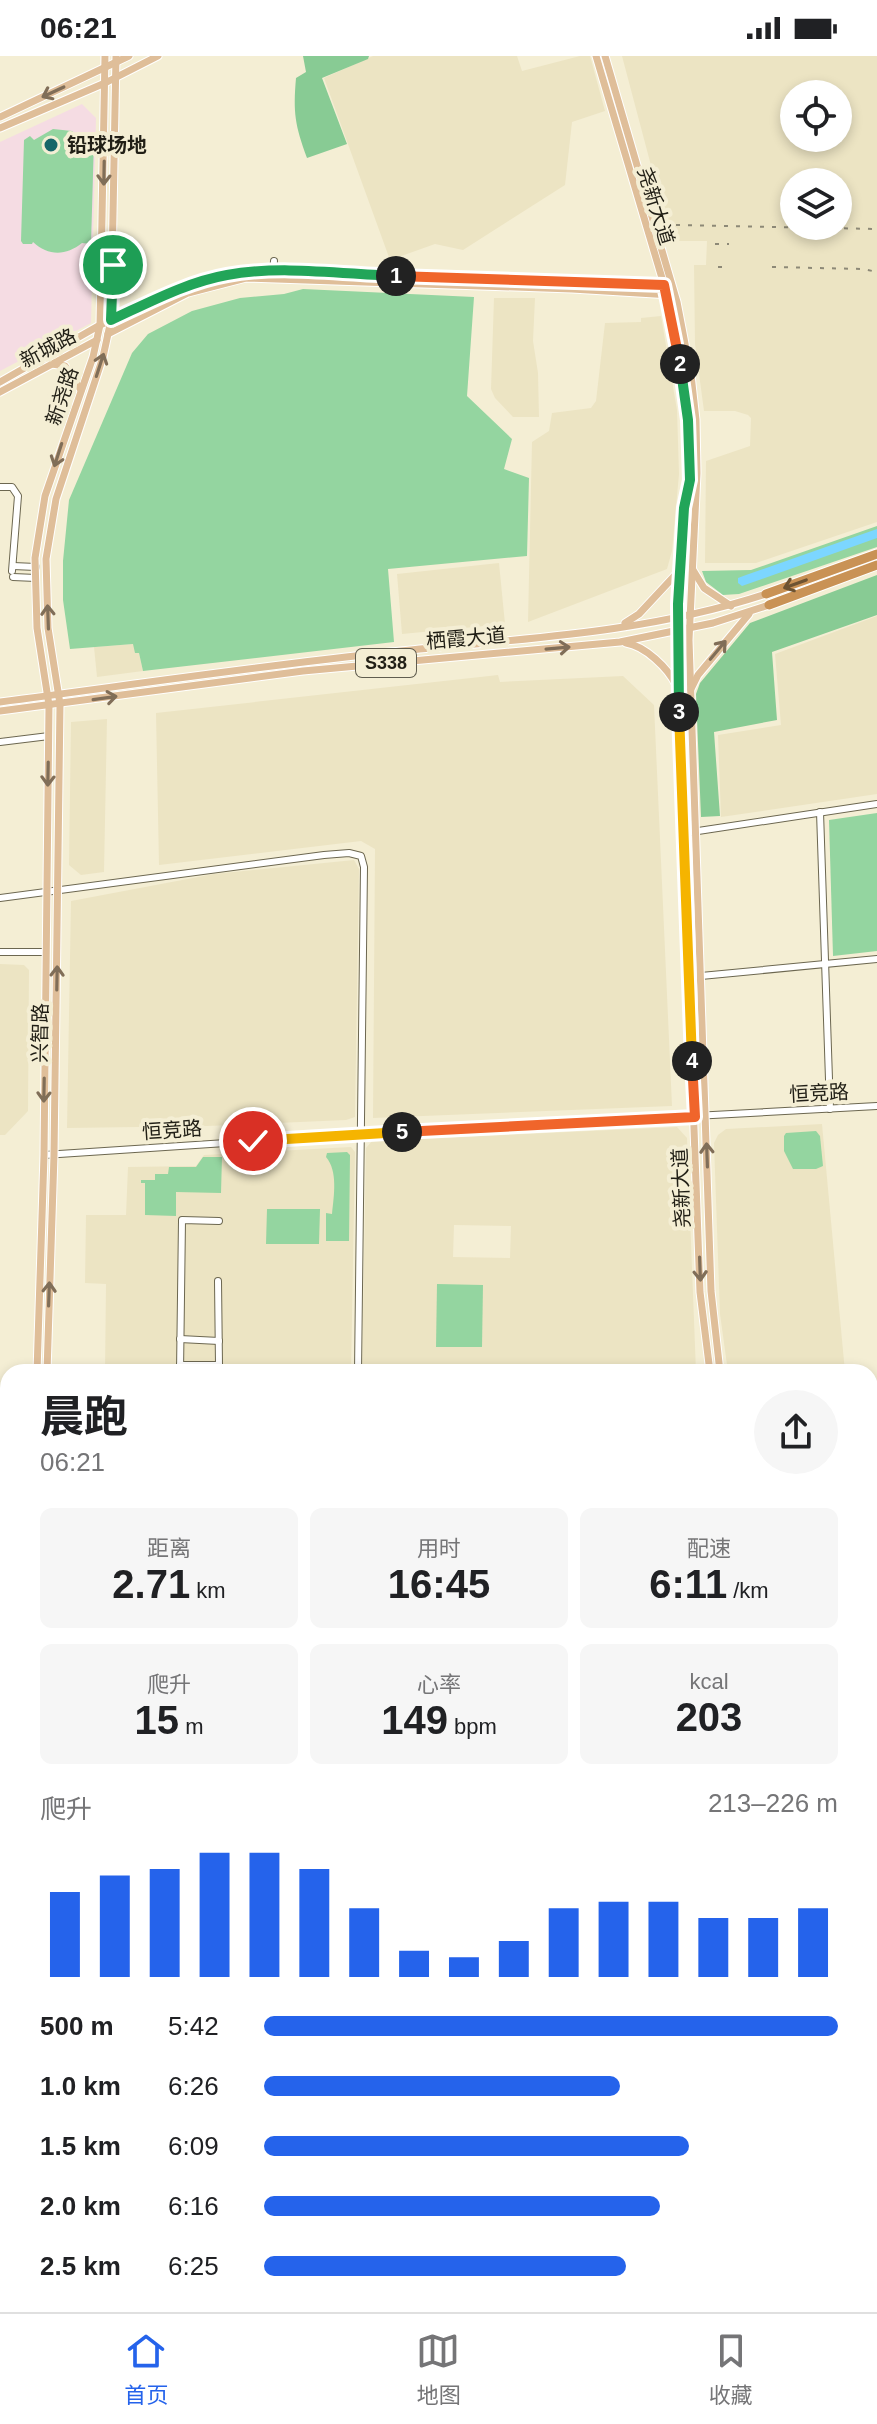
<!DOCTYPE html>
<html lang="zh">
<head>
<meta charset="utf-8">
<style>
	:root { --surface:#fff; --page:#f6f6f6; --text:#202124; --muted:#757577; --line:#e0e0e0; --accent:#2563eb }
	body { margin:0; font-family:Arial,"Noto Sans SC",sans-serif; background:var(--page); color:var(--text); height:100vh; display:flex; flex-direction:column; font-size:30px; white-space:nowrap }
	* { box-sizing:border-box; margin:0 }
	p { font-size:26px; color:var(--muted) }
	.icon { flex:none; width:44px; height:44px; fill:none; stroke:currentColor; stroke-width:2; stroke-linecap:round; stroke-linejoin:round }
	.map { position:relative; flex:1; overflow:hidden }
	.drawer { position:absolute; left:0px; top:1308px; width:878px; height:948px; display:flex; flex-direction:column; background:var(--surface); border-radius:24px 24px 0 0; box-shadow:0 4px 12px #0003 }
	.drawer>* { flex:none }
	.buttons { position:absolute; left:780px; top:24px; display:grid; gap:16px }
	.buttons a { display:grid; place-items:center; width:72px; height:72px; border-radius:50%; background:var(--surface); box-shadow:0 4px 12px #0003; font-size:40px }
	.pin { position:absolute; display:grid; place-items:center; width:68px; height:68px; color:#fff; margin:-34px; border:4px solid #fff; border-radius:50%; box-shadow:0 2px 8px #0007 }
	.km { position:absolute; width:40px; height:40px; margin:-20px; border-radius:50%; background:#222; color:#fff; font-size:22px; line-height:40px; text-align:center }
	.round { display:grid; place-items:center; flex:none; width:84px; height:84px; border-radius:42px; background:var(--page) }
	.headline { display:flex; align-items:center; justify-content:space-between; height:136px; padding:0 40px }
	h1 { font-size:44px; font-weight:700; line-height:60px }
	.stats { display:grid; grid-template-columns:repeat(3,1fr); gap:12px; height:136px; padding:8px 40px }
	.stats div { display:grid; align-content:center; border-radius:12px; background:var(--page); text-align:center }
	.stats b { font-size:40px; font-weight:700 }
	.stats small { font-size:22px; font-weight:400 }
	.stats p { font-size:22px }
	.chart { height:224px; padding:16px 40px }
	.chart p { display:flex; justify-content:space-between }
	.chart svg { width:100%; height:144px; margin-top:8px; stroke:var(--accent); stroke-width:6 }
	ul { padding:0 40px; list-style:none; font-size:26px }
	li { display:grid; grid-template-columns:128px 96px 1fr; align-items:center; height:60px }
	li i { height:20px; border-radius:10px; background:var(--accent) }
	.status { display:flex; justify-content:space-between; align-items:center; height:56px; padding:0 40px; background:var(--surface); direction:ltr }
	.status svg { height:22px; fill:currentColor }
	.dock { display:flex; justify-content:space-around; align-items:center; height:112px; border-top:2px solid var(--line); background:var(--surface); font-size:22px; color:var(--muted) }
	.dock a { display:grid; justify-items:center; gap:4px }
	.dock .selected { color:var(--accent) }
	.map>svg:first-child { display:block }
</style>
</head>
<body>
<div class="status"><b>06:21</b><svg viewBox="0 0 49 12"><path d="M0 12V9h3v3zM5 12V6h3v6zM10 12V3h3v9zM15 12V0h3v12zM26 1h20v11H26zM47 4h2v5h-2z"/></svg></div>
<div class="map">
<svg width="877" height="2256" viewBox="0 0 877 2256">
	<rect width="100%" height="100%" fill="#f4eed4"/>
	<g fill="#ece4c3" fill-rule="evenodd">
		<path d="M 373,0 L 517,0 L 522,15 L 580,0 L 590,0 L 605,55 L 572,66 L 565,129 L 463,194 L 435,188 L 390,204 L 324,22 Z"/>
		<path d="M 622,0 L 877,0 L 877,466 L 756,507 L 705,507 L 706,405 L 750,390 L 751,362 L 748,359 L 735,355 L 704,355 L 695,288 L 694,209 L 706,209 L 707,185 L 671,185 ZM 838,38 L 838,82 L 794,82 L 794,38 ZM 838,126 L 838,170 L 794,170 L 794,126 Z"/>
		<path d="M 494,242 L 535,242 L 533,285 L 538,317 L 539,361 L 513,361 L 495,342 L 491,333 Z"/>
		<path d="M 661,260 L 677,354 L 679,418 L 672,495 L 667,513 L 528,566 L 532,386 L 549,375 L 552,357 L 591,352 L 596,345 L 605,267 L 641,266 L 641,262 Z"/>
		<path d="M 499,507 L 505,568 L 402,578 L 397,518 Z"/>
		<path d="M 877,560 L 877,738 L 721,761 L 718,679 L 781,669 L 775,598 Z"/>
		<path d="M 134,588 L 139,597 L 143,615 L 97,621 L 94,591 Z"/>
		<path d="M 498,619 L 500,626 L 623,620 L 654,649 L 672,1050 L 373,1062 L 375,793 L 361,785 L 159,809 L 156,657 Z"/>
		<path d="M 107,663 L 104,816 L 81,819 L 69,809 L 71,666 Z"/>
		<path d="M 354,804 L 359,813 L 355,1061 L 346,1064 L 207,1070 L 67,1072 L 71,845 L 214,818 Z"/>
		<path d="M 0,908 L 24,909 L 29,914 L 28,1055 L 5,1079 L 0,1079 Z"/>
		<path d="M 822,1068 L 845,1316 L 728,1316 L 720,1258 L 714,1087 L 718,1079 L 726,1073 Z"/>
		<path d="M 677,1071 L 687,1082 L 696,1316 L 362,1316 L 366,1092 L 372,1085 ZM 454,1169 L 511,1170 L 510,1202 L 453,1201 Z"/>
		<path d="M 351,1091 L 355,1096 L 351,1316 L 105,1316 L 106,1228 L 85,1227 L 86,1159 L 126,1159 L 128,1111 L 196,1110 L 204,1099 Z"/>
		<path d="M 870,1347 L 877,1347 L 877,1504 L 870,1506 Z"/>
		<rect x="0" y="1368" width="8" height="116"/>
		<path d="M 0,1669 L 8,1670 L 8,1873 L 0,1873 Z"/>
		<rect x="870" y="1683" width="7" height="209"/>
		<rect x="870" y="1905" width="7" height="105"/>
		<rect x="64" y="2248" width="268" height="8"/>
		<path d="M 343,2248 L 571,2248 L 569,2256 L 342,2256 Z"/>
		<path d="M 602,2248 L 855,2248 L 852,2256 L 600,2256 Z"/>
	</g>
	<path fill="#f5dce3" d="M 82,48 L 96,62 L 91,267 L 0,315 L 0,86 Z"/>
	<g fill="#94d5a0">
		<path d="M 53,73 L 72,75 L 84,85 L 94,84 L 91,188 L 82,187 C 66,200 48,200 33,186 L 32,188 L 23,188 L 21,185 L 24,84 L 30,80 L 34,84 Z"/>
		<path d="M 303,233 L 474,241 L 467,340 L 512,383 L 504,413 L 529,422 L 527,500 L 388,513 L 394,586 L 143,615 L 139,597 L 135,597 L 133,588 L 70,593 L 63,544 L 63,505 L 69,444 L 132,297 L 148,278 L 192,255 L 240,242 L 284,238 Z"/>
		<path d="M 877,470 L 877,491 L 739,538 L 723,539 L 706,526 L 702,515 L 751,514 Z"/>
		<path d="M 877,757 L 877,895 L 833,900 L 829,764 Z"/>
		<path d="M 816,1075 L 820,1080 L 823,1110 L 816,1113 L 793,1113 L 784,1095 L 784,1080 L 786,1077 Z"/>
		<path d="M 347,1096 L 350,1099 L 349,1185 L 326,1185 L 326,1157 L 332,1158 C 334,1139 338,1115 326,1101 L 327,1097 Z"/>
		<path d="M 203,1101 L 222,1101 L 221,1137 L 176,1136 L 176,1160 L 145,1159 L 145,1127 L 141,1127 L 141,1124 L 155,1124 L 155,1118 L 168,1118 L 169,1111 L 196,1111 Z"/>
		<path d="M 267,1153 L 320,1153 L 319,1188 L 266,1188 Z"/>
		<path d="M 437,1228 L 483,1229 L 482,1291 L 436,1291 Z"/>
		<path d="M 870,1726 L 877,1726 L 877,1735 L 871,1736 L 871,1756 L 877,1757 L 877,1887 L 870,1887 Z"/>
		<rect x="0" y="1892" width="8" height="208"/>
	</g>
	<g fill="#88cb94">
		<path d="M 303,0 L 369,0 L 368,3 L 322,22 L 347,88 L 307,102 C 295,69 293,57 296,22 L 306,16 Z"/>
		<path d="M 877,519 L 877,559 L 772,596 L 777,664 L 714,676 L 720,760 L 701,761 L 696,638 L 700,627 L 750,567 Z"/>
	</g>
	<path fill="#7cd6ff" d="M 877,473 L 877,482 L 742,530 L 738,527 L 738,522 L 746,519 Z"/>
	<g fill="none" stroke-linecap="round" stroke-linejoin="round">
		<g stroke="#6c6750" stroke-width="8">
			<g id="minor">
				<path d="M 273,216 L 274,205"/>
				<path d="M 0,431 L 12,431 L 18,440 L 12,515"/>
				<path d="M 13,510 L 36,511"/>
				<path d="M 13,521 L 36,522"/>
				<path d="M 0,686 L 49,680"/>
				<path d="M 820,756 L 830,1053"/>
				<path d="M 685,777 L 877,748"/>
				<path d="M 0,842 L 324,799 L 349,797 L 361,800 L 364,811 L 358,1316"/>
				<path d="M 0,896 L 46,896"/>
				<path d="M 701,920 L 877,903"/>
				<path d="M 44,1099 L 361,1078 L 877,1050"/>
				<path d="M 180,1283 L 219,1285"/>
				<path d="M 180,1309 L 219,1309 L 218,1225"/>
				<path d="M 180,1316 L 182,1164 L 219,1165"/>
				<path d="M 870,1333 L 877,1333"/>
				<path d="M 870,1338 L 877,1338"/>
				<path d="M 0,1350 L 8,1350"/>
				<path d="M 0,1359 L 8,1358"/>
				<path d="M 870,1898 L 877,1898"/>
				<path d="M 336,2256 L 336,2248"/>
			</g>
		</g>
		<g stroke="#fff" stroke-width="9">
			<g id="major">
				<path d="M 596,0 L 667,239 L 683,323 L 688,364 L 690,424 L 684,452 L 678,548 L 678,636 L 700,1236 L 710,1316"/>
				<path d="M 605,0 L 677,246 L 691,319 L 696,364 L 697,417 L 689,584 L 711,1235 L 720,1316"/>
				<path d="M 0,61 L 129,0"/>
				<path d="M 0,72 L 105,27 L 158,0"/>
				<path d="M 108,278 L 188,237 L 246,222 L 572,233 L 671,239"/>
				<path d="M 52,308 L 65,310 L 81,334"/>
				<path d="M 0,326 L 100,269 L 184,232 L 226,219 L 309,217 L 666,229"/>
				<path d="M 0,336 L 97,284"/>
				<path d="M 693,514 L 704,532 L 731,550"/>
				<path d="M 625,567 L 639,558 L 679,515"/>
				<path d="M 626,587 C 645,590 668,612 676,629"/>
				<path d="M 691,633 L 698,619 L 749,558"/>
				<path d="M 0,646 C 130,629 260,610 390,596 C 516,583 645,578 766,538"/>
				<path d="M 0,655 L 303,615 L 620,586 L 713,567 L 769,549"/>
				<path d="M 37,1316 L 44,1099 L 49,649 L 37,572 L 35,502 L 45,440 L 93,301 L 100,269 L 105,0"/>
				<path d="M 47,1316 L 54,1099 L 60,648 L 48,572 L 46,503 L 56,443 L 103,301 L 111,264 L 116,0"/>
				<path d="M 0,1648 L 8,1648"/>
				<path d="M 0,1658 L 8,1658"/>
				<path d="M 870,1663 L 877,1663"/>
				<path d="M 870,1674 L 877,1674"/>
				<path d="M 0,2112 L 8,2112"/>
				<path d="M 0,2123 L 8,2123"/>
				<path d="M 870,2130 L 877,2130"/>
				<path d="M 870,2139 L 877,2140"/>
				<path d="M 53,2256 L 53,2248"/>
				<path d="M 60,2256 L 60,2248"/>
				<path d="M 581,2256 L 583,2248"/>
				<path d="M 592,2256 L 594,2248"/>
			</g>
		</g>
		<g stroke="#fff" stroke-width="11">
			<g id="highway">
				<path d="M 766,538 L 877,498"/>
				<path d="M 769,549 L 877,509"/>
			</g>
		</g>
		<use href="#minor" stroke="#fff" stroke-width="6"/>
		<use href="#major" stroke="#dfbe99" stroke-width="7"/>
		<use href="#highway" stroke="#c99255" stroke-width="9"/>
		<g stroke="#8d8977" stroke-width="2" stroke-dasharray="4 8" stroke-linecap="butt">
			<path d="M 676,169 L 877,173"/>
			<path d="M 715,188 L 729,188"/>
			<path d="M 718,211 L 730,211"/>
			<path d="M 772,211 L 863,213 L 877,216"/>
			<path d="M 0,1456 L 8,1455"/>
			<path d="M 870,1510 L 877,1509"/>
		</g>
	</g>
	<defs><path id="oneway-shaft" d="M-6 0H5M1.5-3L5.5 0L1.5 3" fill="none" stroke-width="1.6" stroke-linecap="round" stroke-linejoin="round" transform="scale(2)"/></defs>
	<g stroke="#806e58">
		<use href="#oneway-shaft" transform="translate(53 36) rotate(155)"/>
		<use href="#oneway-shaft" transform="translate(104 117) rotate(91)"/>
		<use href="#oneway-shaft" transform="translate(100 309) rotate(-72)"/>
		<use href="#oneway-shaft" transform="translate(58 399) rotate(108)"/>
		<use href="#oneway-shaft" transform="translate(48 561) rotate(-92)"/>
		<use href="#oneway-shaft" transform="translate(558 592) rotate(-5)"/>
		<use href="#oneway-shaft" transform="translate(718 594) rotate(-50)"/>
		<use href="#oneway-shaft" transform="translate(105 642) rotate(-8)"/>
		<use href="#oneway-shaft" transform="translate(48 718) rotate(91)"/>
		<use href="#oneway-shaft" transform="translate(57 922) rotate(-89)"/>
		<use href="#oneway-shaft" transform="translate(44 1034) rotate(91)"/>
		<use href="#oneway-shaft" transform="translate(707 1099) rotate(-92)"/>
		<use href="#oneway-shaft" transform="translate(700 1213) rotate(88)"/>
		<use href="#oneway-shaft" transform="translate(49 1238) rotate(-88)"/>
	</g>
	<use stroke="#6d5332" href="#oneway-shaft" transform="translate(795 528) rotate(160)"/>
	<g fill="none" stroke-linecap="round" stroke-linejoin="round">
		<g stroke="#fff" stroke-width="16">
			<path id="split-1" d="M 113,209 L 111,264 C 148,247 187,226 227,219 C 280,209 343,218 396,220"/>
		</g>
		<g stroke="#fff" stroke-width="16">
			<path id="split-2" d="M 396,220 L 664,229 L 680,308"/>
		</g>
		<g stroke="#fff" stroke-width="16">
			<path id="split-3" d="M 679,656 L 678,548 L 684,452 L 690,424 L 688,364 L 680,308"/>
		</g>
		<g stroke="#fff" stroke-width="16">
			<path id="split-4" d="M 679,656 L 692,1005"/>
		</g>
		<g stroke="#fff" stroke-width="16">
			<path id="split-5" d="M 402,1076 L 695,1061 L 692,1005"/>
		</g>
		<g stroke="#fff" stroke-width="16">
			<path id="split-6" d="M 253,1085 L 402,1076"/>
		</g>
		<use href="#split-1" stroke="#22a559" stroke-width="10"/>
		<use href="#split-2" stroke="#f0652b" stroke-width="10"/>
		<use href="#split-3" stroke="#22a559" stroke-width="10"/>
		<use href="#split-4" stroke="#f5b400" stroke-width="10"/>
		<use href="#split-5" stroke="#f0652b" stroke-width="10"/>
		<use href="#split-6" stroke="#f5b400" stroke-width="10"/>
	</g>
	<circle fill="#176669" stroke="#f4eed4" stroke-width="3" cx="51" cy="89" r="8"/>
	<g text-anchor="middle" stroke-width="8" stroke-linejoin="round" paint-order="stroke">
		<rect fill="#f4eed4" stroke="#605d4f" stroke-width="2" x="356" y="593" width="60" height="28" rx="6"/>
		<g font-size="18" font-weight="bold" fill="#211f16">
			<text x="386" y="613">S338</text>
		</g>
		<g font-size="20" font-weight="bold" fill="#211f16" stroke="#f4eed4" text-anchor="start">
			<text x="67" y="96">铅球场地</text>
		</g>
		<g font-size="20" fill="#211f16" stroke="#f4eed4">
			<text transform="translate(656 150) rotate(73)" y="7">尧新大道</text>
			<text transform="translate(48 292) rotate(-28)" y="7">新城路</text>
			<text transform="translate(62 340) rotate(-71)" y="7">新尧路</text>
			<text transform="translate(466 582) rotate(-5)" y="7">栖霞大道</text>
			<text transform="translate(40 977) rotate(-89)" y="7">兴智路</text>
			<text transform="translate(819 1037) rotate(-3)" y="7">恒竞路</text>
			<text transform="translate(172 1074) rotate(-4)" y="7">恒竞路</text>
			<text transform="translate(681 1132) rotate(-92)" y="7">尧新大道</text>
		</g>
	</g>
</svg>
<div class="buttons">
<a><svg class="icon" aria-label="locate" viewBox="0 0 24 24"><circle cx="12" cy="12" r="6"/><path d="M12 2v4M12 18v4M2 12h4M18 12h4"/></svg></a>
<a><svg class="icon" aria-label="layers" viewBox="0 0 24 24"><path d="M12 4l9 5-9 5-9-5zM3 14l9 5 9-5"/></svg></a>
</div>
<div class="pin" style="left:113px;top:209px;background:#1e9e55"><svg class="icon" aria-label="arrive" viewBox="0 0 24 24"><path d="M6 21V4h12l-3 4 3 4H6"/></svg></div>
<div class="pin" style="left:253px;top:1085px;background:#d93025"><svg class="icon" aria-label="check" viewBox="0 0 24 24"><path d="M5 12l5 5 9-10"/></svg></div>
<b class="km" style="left:396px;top:220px">1</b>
<b class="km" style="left:680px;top:308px">2</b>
<b class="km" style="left:679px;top:656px">3</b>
<b class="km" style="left:692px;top:1005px">4</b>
<b class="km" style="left:402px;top:1076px">5</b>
<section class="drawer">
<div class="headline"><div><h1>晨跑</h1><p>06:21</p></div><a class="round"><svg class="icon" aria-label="share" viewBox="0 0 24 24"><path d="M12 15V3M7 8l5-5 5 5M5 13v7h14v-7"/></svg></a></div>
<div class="stats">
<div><p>距离</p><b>2.71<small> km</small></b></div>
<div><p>用时</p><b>16:45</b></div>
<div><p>配速</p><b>6:11<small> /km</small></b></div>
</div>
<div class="stats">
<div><p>爬升</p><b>15<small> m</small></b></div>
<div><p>心率</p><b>149<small> bpm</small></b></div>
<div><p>kcal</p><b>203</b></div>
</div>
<div class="chart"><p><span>爬升</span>213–226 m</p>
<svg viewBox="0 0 160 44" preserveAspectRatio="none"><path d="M5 44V18M15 44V13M25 44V11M35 44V6M45 44V6M55 44V11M65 44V23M75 44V36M85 44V38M95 44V33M105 44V23M115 44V21M125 44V21M135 44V26M145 44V26M155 44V23"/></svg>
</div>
<ul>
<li><b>500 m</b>5:42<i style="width:100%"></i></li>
<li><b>1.0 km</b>6:26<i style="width:62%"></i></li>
<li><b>1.5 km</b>6:09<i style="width:74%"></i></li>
<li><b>2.0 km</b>6:16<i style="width:69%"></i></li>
<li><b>2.5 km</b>6:25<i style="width:63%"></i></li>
</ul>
</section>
</div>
<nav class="dock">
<a class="selected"><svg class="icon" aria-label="home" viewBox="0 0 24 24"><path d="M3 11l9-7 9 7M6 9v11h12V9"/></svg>首页</a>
<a><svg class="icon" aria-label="map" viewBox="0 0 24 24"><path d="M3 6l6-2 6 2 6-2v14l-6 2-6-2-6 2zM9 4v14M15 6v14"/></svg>地图</a>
<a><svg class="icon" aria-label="saved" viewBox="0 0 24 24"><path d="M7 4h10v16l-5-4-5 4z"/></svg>收藏</a>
</nav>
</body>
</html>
